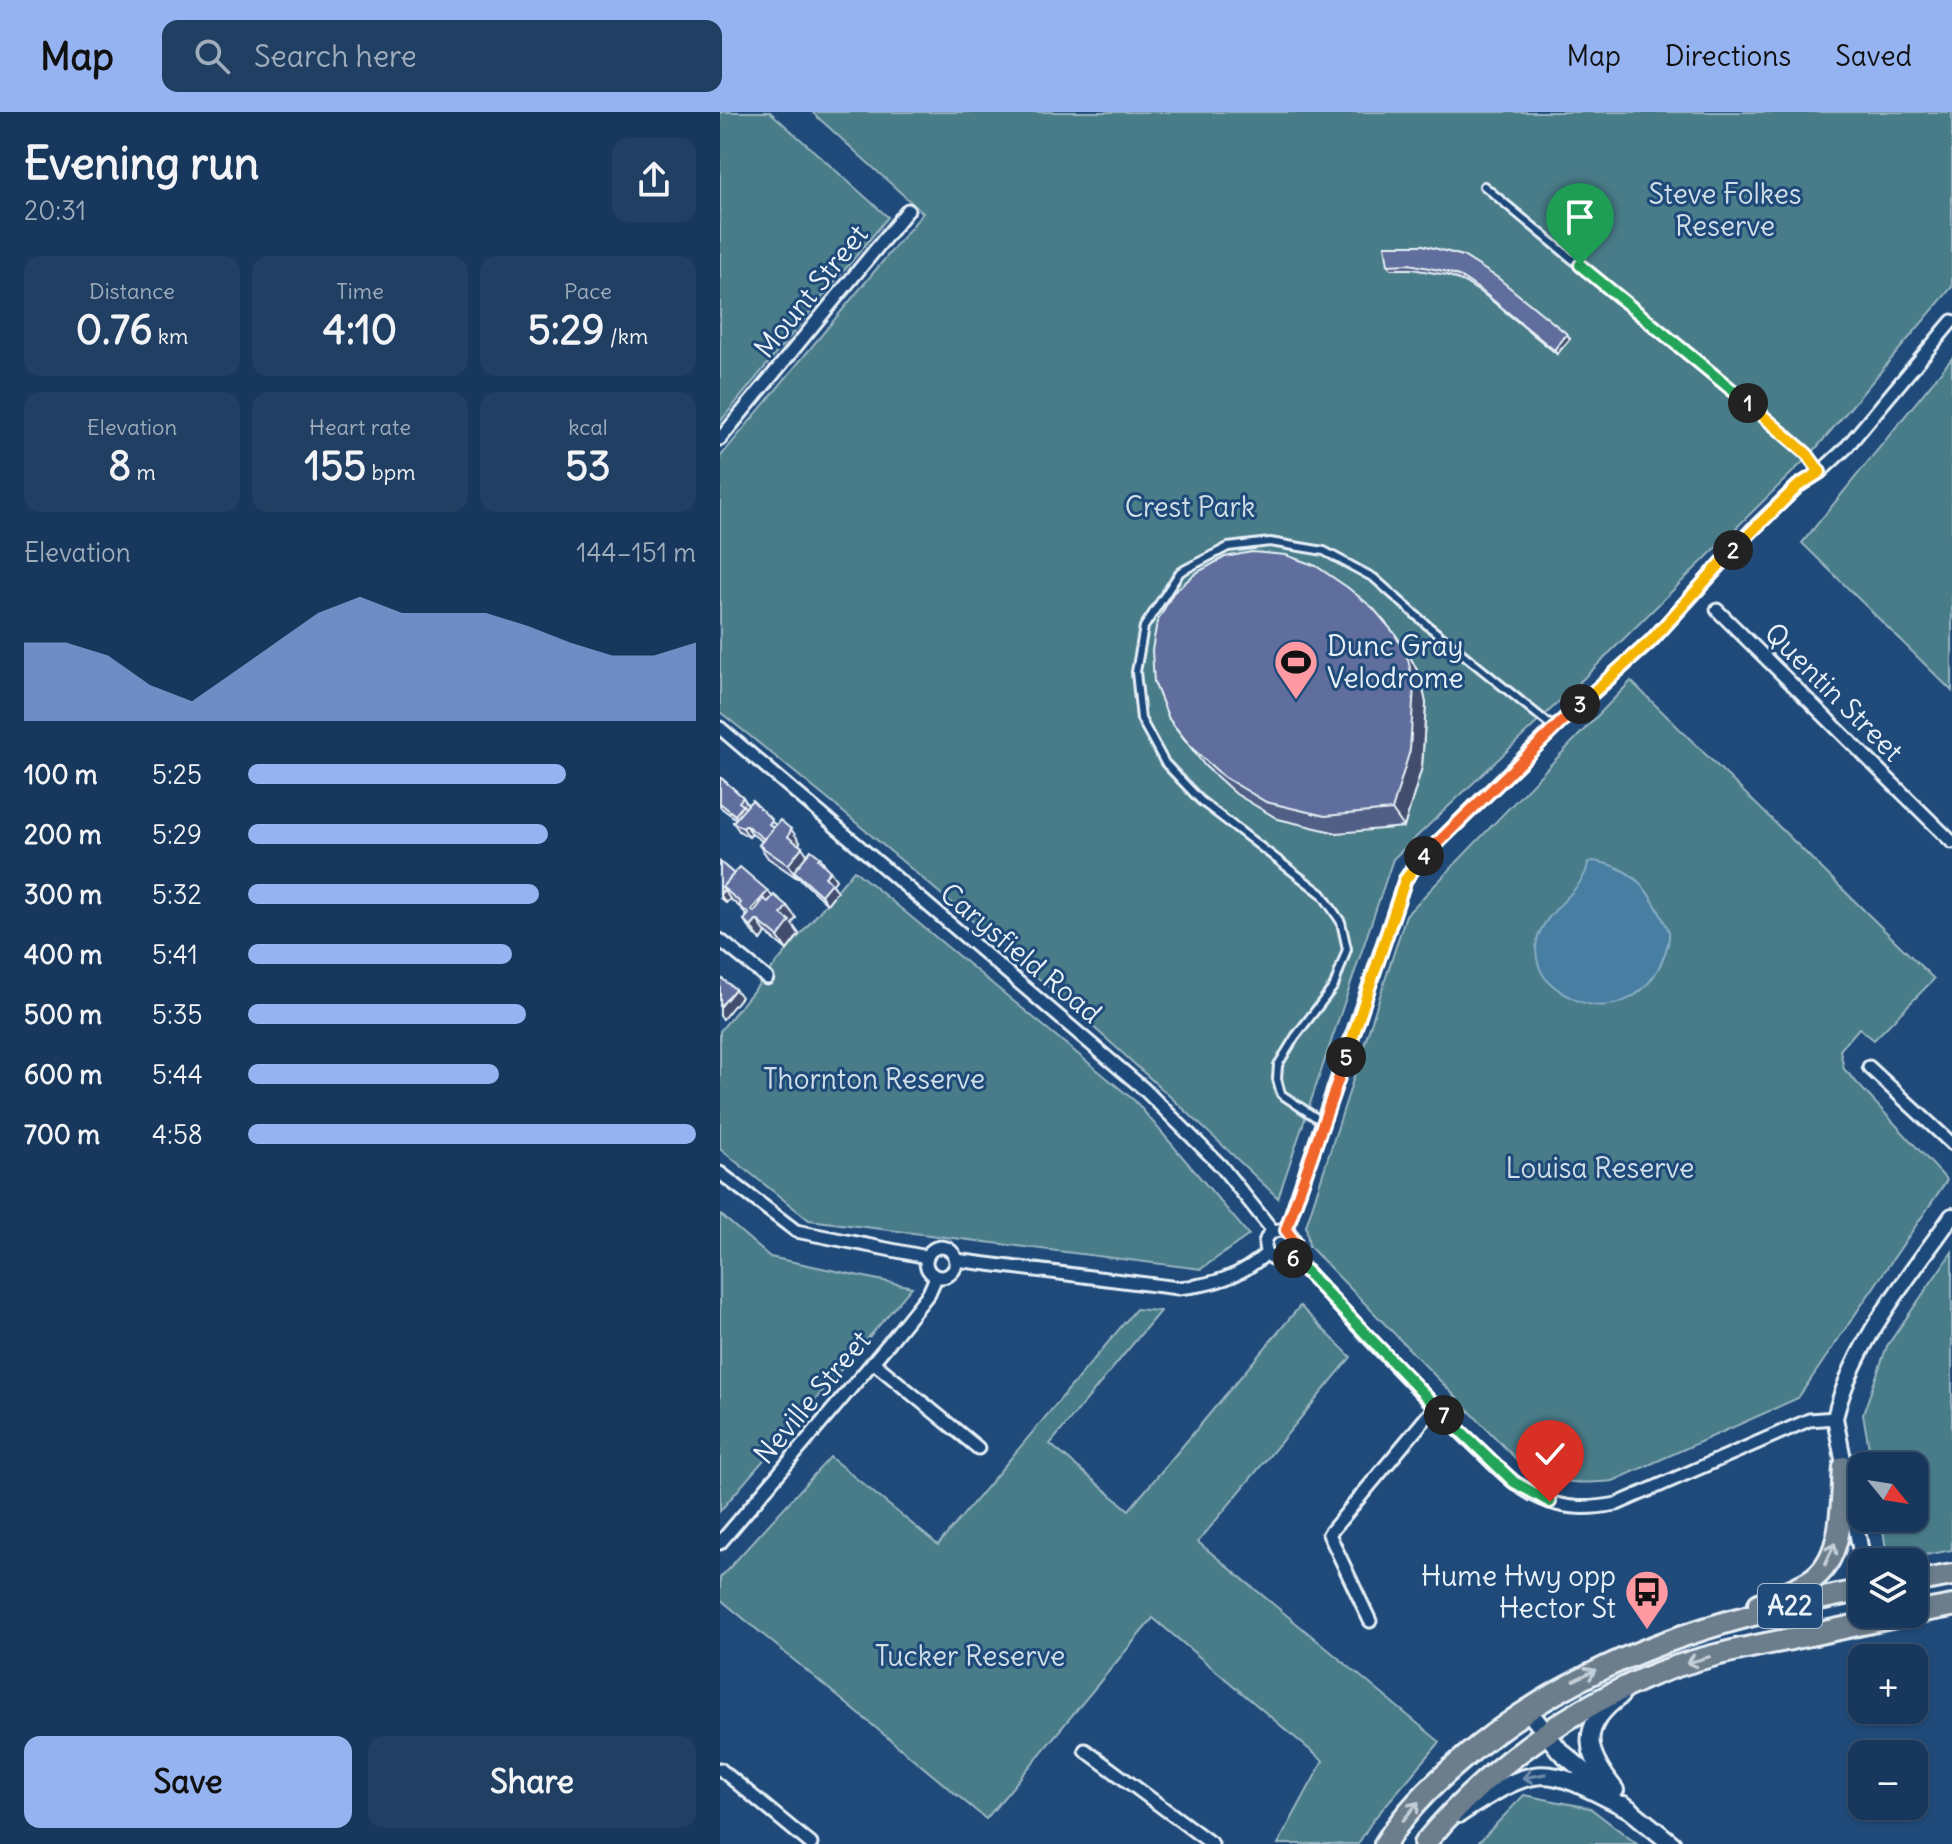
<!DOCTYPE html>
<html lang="en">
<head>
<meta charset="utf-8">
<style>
	:root { --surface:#17385c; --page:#203f62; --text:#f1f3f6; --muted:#9eacbb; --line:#365272; --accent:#95b2f1 }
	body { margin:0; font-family:Delius,sans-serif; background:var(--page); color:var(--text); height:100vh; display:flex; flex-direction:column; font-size:30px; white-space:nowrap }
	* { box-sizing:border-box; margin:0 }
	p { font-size:26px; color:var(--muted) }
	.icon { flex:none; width:44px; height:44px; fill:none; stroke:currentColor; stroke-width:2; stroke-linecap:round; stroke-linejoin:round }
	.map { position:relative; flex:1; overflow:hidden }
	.sheet { display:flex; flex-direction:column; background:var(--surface); width:720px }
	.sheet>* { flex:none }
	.needle { width:52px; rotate:120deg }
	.fabs { position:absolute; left:1128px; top:1340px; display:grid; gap:16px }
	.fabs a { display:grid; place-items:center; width:80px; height:80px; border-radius:16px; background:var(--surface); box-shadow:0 2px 6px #0004,0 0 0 2px var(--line); font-size:40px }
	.pin { position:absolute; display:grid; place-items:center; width:68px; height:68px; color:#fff; margin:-82px -34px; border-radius:50% 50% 50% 0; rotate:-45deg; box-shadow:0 0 8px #0007 }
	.pin .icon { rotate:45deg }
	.km { position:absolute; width:40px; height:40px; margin:-20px; border-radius:50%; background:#222; color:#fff; font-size:22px; line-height:40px; text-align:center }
	.round { display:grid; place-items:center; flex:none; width:84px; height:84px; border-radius:16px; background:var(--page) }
	.summary { display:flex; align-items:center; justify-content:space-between; height:136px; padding:0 24px }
	h1 { font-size:44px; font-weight:800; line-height:60px }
	.figures { display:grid; grid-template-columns:repeat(3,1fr); gap:12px; height:136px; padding:8px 24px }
	.figures div { display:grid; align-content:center; border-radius:16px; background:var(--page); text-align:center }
	.figures b { font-size:40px; font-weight:800 }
	.figures small { font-size:22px; font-weight:400 }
	.figures p { font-size:22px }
	.chart { height:224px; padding:16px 24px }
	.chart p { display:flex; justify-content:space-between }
	.chart svg { width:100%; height:144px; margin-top:8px; fill:var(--accent); opacity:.7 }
	.primary-button { display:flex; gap:16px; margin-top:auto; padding:16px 24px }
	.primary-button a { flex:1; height:92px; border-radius:16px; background:var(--accent); color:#111; font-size:32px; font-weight:800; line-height:92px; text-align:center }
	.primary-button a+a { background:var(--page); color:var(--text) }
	ul { padding:0 24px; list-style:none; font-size:26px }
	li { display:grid; grid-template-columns:128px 96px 1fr; align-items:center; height:60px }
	li i { height:20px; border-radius:10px; background:var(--accent) }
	header { display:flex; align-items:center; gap:48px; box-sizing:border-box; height:112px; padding:0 40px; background:var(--accent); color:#111 }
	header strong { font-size:38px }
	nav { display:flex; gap:44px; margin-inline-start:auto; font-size:28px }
	.search { width:560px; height:72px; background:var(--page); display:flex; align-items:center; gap:20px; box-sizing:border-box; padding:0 28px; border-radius:16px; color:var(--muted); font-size:30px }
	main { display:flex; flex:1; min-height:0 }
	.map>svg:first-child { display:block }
</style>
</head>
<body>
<header>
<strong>Map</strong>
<div class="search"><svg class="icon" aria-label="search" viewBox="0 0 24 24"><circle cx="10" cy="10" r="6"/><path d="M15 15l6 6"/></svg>Search here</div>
<nav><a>Map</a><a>Directions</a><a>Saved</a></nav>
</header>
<main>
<section class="sheet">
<div class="summary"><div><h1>Evening run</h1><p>20:31</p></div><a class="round"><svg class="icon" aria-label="share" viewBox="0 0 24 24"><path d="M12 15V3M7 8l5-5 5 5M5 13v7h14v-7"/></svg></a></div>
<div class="figures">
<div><p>Distance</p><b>0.76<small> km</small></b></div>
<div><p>Time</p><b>4:10</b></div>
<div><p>Pace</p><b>5:29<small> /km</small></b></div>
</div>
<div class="figures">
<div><p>Elevation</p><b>8<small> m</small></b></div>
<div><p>Heart rate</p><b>155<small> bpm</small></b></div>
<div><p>kcal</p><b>53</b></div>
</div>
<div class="chart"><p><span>Elevation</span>144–151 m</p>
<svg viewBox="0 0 160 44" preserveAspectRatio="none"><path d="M0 44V20L10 20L20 24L30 33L40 38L50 29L60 20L70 11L80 6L90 11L100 11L110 11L120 15L130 20L140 24L150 24L160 20V44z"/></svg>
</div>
<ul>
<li><b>100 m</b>5:25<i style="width:71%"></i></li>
<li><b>200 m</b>5:29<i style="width:67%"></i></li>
<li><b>300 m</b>5:32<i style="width:65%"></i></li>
<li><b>400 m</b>5:41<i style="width:59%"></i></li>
<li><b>500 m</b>5:35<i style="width:62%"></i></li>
<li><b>600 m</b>5:44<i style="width:56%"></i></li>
<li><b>700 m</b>4:58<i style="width:100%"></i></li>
</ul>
<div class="primary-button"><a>Save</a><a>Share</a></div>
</section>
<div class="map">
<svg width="1232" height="1732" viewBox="0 0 1232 1732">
	<rect width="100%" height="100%" fill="#1f4a7a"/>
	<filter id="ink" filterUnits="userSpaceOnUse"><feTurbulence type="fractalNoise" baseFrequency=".0125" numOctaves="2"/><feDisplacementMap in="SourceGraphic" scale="16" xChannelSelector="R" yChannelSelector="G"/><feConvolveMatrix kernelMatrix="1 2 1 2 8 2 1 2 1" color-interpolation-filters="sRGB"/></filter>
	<g filter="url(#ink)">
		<g fill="#4a7c89" stroke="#99b6c0" stroke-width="2">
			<path d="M 0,0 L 50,0 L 168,105 L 0,310 Z"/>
			<path d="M 92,0 L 1232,0 L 1232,175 L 1093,340 L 864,566 L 673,747 L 558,1086 C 380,915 193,754 0,600 L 0,345 L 203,101 Z"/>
			<path d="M 1232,246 L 1232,579 L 1082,431 Z"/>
			<path d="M 911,569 L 1214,867 L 1154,928 L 1139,916 L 1120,938 L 1124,957 L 1227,1068 L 1078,1286 L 893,1369 C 852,1373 829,1371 796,1347 L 589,1134 L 586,1114 L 686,803 Z"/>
			<path d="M 134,758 L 415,989 L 529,1123 L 481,1157 L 89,1108 L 0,1037 L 0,919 Z"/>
			<path d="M 0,1102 L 50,1145 L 192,1175 L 0,1399 Z"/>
			<path d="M 1232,1140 L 1232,1438 L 1168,1450 L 1161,1406 L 1194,1406 L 1194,1354 L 1152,1354 L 1143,1302 L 1167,1234 Z"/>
			<path d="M 580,1194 L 631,1245 L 478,1430 L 720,1630 L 653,1708 L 638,1732 L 558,1732 L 603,1649 L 433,1506 L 266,1707 L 0,1487 L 0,1466 L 110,1345 L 218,1433 L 416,1197 L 440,1199 L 330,1332 L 409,1398 Z"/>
			<path d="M 804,1683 L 870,1696 L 917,1732 L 757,1732 Z"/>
		</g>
		<path fill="#467ea1" stroke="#87acc4" stroke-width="2" d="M 874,749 C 910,755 925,772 941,803 C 943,808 948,815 949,820 C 950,828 945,842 942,849 C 925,888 886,906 848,884 C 828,872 817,862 816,837 C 816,801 866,781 868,750 Z"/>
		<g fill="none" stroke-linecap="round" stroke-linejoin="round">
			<g stroke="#e8f1f8" stroke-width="12">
				<g id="service">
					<path d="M 764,74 L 1087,342 L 1100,360"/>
					<path d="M 604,1011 L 561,982 L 557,967 L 558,953 L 575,925 L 614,874 L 627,837 L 621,810 L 602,782 L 481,689 L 445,651 L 421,607 L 416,560 L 424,515 L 460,460 L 508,435 L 550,430 L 604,439 L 654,466 L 707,513 L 834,616"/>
				</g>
			</g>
			<g stroke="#e8f1f8" stroke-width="17">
				<g id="minor">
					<path d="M 0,327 L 188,98"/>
					<path d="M 997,498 L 1232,730"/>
					<path d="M 0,616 L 424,977 L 501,1054 L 553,1119"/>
					<path d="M 0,828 L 47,866"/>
					<path d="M 1149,955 L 1232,1032"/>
					<path d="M 0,1061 L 76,1119 L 207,1145"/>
					<circle cx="560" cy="1133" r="15"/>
					<path d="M 566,1118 L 685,768 L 694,754 L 834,616 L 931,529 L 1031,419 L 1078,374 L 1100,360 L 1125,337 L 1232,209"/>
					<circle cx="221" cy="1150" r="15"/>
					<path d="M 571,1143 C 630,1205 687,1269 749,1328 C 771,1348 792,1374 820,1386 C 846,1398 869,1397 897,1392 L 1089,1308 L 1115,1306"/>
					<path d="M 236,1148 L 458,1176 C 493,1173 520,1165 547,1141"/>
					<path d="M 153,1250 L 258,1336"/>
					<path d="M 0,1431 L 169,1231 L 209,1181 L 216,1165"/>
					<path d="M 650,1509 L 609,1422 L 715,1295"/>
					<path d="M 365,1638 L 492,1732"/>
					<path d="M 0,1657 L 91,1732"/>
				</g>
			</g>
			<g stroke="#e8f1f8" stroke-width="20">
				<path id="tertiary" d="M 1143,1450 L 1115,1306 C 1133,1230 1188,1167 1232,1104"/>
			</g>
			<g stroke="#e8f1f8" stroke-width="22">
				<g id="secondary">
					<path d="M 807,1597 L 840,1639 L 883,1675"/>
					<path d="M 895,1678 C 866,1641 857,1616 900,1584"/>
					<path d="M 904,1693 L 952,1732"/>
					<path d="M 739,1702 C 823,1647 826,1655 911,1698"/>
				</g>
			</g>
			<g stroke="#e8f1f8" stroke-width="26">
				<g id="trunk">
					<path d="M 1194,1470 L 1232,1463"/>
					<path d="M 1039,1492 C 1056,1484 1075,1478 1091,1468 C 1125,1446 1121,1390 1124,1355"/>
					<path d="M 1194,1501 L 1232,1494"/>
					<path d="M 665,1732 C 684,1701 711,1674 738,1651 C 829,1571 936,1526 1053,1498 C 1082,1491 1112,1483 1142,1479"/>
					<path d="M 704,1732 C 762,1662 839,1604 923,1567 C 971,1546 1025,1536 1076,1526 C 1114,1518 1152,1510 1190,1502"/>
				</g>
			</g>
			<use href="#service" stroke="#1f4a7a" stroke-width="6"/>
			<use href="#minor" stroke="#1f4a7a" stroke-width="11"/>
			<use href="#tertiary" stroke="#1f4a7a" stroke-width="14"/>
			<use href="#secondary" stroke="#1f4a7a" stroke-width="16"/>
			<use href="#trunk" stroke="#6c7d8b" stroke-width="20"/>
		</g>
		<g fill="#515f86" stroke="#e8f1f8" stroke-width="2">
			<path d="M 703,133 L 847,222 L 850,227 L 837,242 L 766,184 L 744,170 L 727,163 L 692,157 L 671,157 L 668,153 Z"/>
			<path d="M 687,539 L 700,564 L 706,591 L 702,655 L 684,715 L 617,721 L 558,707 L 516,682 L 485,654 L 449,607 Z"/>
			<path d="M 0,665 L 23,685 L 28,693 L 80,730 L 79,733 L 87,743 L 100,745 L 106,754 L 105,755 L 116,768 L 112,773 L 117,779 L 107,792 L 78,765 L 77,766 L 48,746 L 39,733 L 42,729 L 32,722 L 29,725 L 19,719 L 13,710 L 16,707 L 0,695 Z"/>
			<path d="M 0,750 L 14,762 L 48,779 L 52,785 L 67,794 L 76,806 L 72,812 L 79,822 L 67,838 L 46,821 L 41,828 L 33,821 L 24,808 L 27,805 L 22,797 L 10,787 L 6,791 L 0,786 Z"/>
		</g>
		<g fill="#424d6d" stroke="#e8f1f8" stroke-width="2">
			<path d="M 847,222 L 850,227 L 837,242 L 834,238 Z"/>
			<path d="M 675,522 L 687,539 L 700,564 L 706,591 L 702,655 L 684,715 L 672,698 Z"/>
			<path d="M 23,693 L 29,702 L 21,711 L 15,703 Z"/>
			<path d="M 26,713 L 32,722 L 29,725 L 23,716 Z"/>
			<path d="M 71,717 L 80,730 L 77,737 L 68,725 Z"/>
			<path d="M 82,735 L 91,748 L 74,759 L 78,765 L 77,766 L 68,753 Z"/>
			<path d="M 110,759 L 116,768 L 112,773 L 117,779 L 107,792 L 101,783 L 105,765 Z"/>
			<path d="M 4,778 L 10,787 L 6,791 L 0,782 Z"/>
			<path d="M 48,779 L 57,791 L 40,810 L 31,798 Z"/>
			<path d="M 67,794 L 76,806 L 72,812 L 79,822 L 67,838 L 58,825 L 61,802 Z"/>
			<path d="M 37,808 L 46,821 L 41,828 L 31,815 Z"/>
			<path d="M 15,877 L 21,885 L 3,907 L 0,904 L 0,895 Z"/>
		</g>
		<g fill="#5e6e9c" stroke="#e8f1f8" stroke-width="2">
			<path d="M 665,133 L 703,133 L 743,144 L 778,166 L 847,222 L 834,238 L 763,180 L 741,165 L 724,159 L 689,152 L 668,153 Z"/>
			<path d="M 532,440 L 566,443 L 596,454 L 627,475 L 653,496 L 675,522 L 688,547 L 694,574 L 690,638 L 672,698 L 605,704 L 546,690 L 504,665 L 473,637 L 449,607 L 434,570 L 432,538 L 437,510 L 453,481 L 476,461 L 505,445 Z"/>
			<path d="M 0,665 L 23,685 L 19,690 L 23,693 L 15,703 L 0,691 Z"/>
			<path d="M 32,688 L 52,708 L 49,712 L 54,716 L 44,727 L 26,713 L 23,716 L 13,710 Z"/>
			<path d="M 60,708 L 71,717 L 68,725 L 82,735 L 68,753 L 39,733 Z"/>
			<path d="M 91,738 L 100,745 L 98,747 L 110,759 L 105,765 L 111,771 L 101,783 L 74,759 Z"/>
			<path d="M 0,750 L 14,762 L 2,775 L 4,777 L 0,782 Z"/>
			<path d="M 20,755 L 48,779 L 31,798 L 34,800 L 44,787 L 48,790 L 54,783 L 67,794 L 61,802 L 70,809 L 58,825 L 37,808 L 31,815 L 24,808 L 29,802 L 19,794 L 21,791 L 2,775 Z"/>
			<path d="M 0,865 L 15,877 L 0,895 Z"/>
		</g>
		<defs><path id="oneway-shaft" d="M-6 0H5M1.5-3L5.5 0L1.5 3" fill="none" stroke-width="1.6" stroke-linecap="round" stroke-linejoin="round" transform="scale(2)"/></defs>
		<g stroke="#c3ced7">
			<use href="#oneway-shaft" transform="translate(1110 1442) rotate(-65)"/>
			<use href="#oneway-shaft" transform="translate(978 1548) rotate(164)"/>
			<use href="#oneway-shaft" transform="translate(865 1563) rotate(-26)"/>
			<use href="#oneway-shaft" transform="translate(691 1699) rotate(-50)"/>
		</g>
		<use stroke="#6f8dac" href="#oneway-shaft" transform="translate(814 1664) rotate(170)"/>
	</g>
	<g fill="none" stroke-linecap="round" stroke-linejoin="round" filter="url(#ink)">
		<g stroke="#fff" stroke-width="16">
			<path id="split-1" d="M 860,153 L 1028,291"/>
		</g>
		<g stroke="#fff" stroke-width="16">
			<path id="split-2" d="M 1013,438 L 1078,374 L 1100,360 L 1087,342 L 1028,291"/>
		</g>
		<g stroke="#fff" stroke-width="16">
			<path id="split-3" d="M 860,592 L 931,529 L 1013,438"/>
		</g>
		<g stroke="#fff" stroke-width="16">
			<path id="split-4" d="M 704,744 L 860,592"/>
		</g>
		<g stroke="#fff" stroke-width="16">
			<path id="split-5" d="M 626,945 L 685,768 L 704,744"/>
		</g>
		<g stroke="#fff" stroke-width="16">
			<path id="split-6" d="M 573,1146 L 571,1143 L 575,1130 L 566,1118 L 626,945"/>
		</g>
		<g stroke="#fff" stroke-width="16">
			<path id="split-7" d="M 573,1146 L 724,1303"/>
		</g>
		<g stroke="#fff" stroke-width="16">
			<path id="split-8" d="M 724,1303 L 794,1370 L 830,1390"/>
		</g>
		<use href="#split-1" stroke="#22a559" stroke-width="10"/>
		<use href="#split-2" stroke="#f5b400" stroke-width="10"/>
		<use href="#split-3" stroke="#f5b400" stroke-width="10"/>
		<use href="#split-4" stroke="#f0652b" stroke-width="10"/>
		<use href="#split-5" stroke="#f5b400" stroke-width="10"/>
		<use href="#split-6" stroke="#f0652b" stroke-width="10"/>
		<use href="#split-7" stroke="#22a559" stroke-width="10"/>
		<use href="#split-8" stroke="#22a559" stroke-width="10"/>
	</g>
	<defs>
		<g id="stadium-pin" transform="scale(2.3)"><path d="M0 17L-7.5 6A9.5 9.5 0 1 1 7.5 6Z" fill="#ff9aa2" stroke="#1f4a7a"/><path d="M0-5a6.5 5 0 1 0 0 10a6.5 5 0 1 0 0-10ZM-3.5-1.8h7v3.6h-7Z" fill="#111"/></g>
		<g id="bus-pin" transform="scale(2.3)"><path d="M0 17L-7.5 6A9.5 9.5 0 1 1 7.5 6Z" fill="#ff9aa2" stroke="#1f4a7a"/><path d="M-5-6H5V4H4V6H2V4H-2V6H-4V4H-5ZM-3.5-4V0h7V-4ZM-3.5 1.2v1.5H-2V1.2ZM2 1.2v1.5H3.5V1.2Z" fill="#111"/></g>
	</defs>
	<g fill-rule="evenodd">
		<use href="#stadium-pin" x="576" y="550"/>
		<use href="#bus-pin" x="927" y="1480"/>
	</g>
	<g text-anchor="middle" stroke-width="6" stroke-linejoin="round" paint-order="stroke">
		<rect fill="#1f4a7a" stroke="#acbfd2" stroke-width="2" x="1038" y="1472" width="64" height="44" rx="6"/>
		<g font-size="26" font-weight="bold" fill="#e8f1f8">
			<text x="1070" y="1503">A22</text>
		</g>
		<g font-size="28" fill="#d0dfe7" stroke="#1f4a7a">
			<text x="1005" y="92">Steve Folkes<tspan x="1005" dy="32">Reserve</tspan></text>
			<text x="470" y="405">Crest Park</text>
			<text x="154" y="977">Thornton Reserve</text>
			<text x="880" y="1066">Louisa Reserve</text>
			<text x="250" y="1554">Tucker Reserve</text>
		</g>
		<g font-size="28" fill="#e8f1f8" stroke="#1f4a7a">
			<text transform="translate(91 179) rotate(-51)" y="10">Mount Street</text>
			<text transform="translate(1114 580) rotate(45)" y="10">Quentin Street</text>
			<text transform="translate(301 841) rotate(40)" y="10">Carysfield Road</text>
			<text transform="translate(92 1285) rotate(-50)" y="10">Neville Street</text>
		</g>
		<g font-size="28" fill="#e8f1f8" stroke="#1f4a7a" text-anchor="start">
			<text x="607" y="544">Dunc Gray<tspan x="607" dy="32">Velodrome</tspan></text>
			<text x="896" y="1474" text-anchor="end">Hume Hwy opp<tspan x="896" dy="32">Hector St</tspan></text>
		</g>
	</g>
</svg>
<div class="fabs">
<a><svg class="needle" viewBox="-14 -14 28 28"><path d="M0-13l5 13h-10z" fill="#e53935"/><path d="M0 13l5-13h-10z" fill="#9eacbb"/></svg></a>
<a><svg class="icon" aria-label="layers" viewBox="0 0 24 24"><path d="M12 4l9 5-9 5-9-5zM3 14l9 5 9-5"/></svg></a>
<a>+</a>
<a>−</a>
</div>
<div class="pin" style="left:860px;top:153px;background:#1e9e55"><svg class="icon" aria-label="arrive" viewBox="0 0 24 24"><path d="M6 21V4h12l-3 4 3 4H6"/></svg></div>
<div class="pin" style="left:830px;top:1390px;background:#d93025"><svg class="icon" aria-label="check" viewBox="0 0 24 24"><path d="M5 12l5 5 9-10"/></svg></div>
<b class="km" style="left:1028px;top:291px">1</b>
<b class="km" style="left:1013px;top:438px">2</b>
<b class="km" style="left:860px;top:592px">3</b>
<b class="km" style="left:704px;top:744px">4</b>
<b class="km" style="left:626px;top:945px">5</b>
<b class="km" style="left:573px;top:1146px">6</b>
<b class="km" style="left:724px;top:1303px">7</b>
</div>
</main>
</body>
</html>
